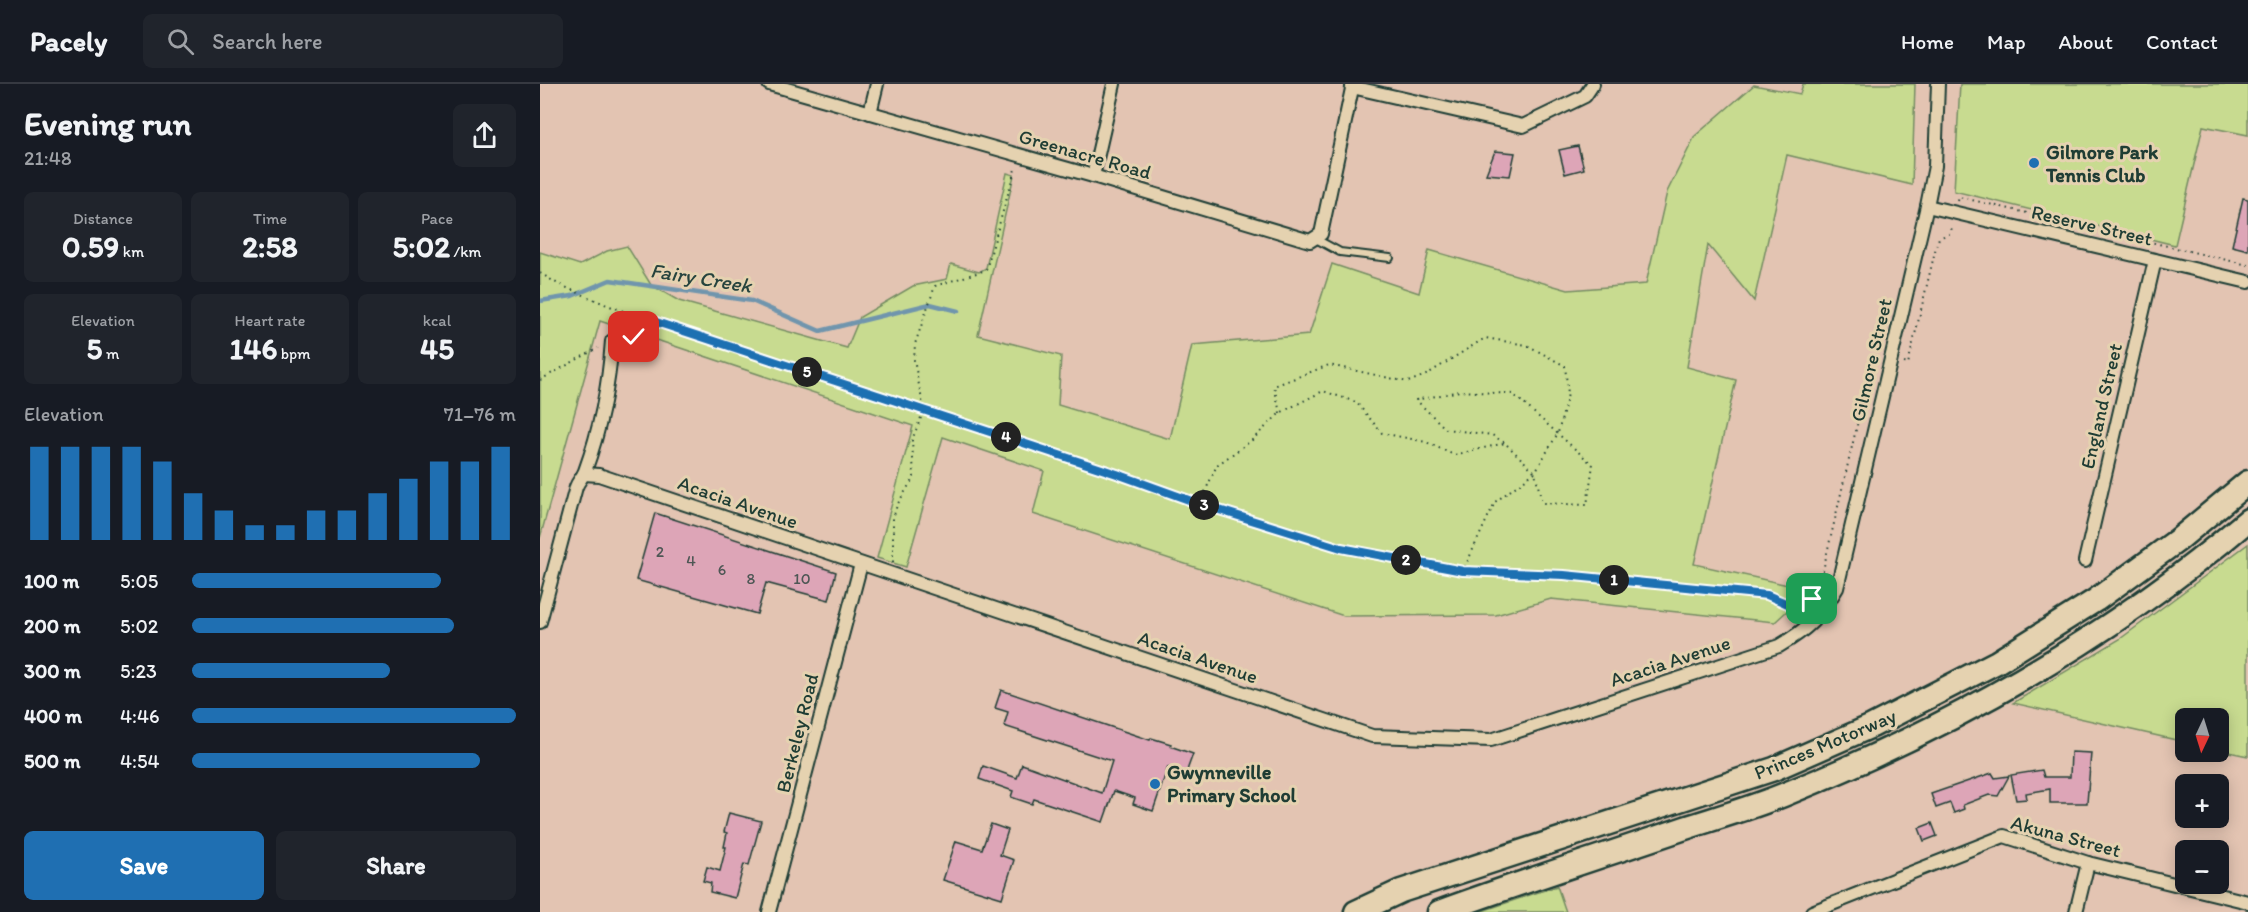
<!DOCTYPE html>
<html lang="en">
<head>
<meta charset="utf-8">
<style>
	:root { --surface:#171b24; --page:#20242c; --text:#f1f3f6; --muted:#9ea1a6; --line:#363941; --accent:#1f6fb2 }
	body { margin:0; font-family:Itim,sans-serif; background:var(--page); color:var(--text); height:100vh; display:flex; flex-direction:column; font-size:22px; white-space:nowrap }
	* { box-sizing:border-box; margin:0 }
	p { font-size:20px; color:var(--muted) }
	.icon { flex:none; width:33px; height:33px; fill:none; stroke:currentColor; stroke-width:2; stroke-linecap:round; stroke-linejoin:round }
	.map { position:relative; flex:1; overflow:hidden }
	.side { display:flex; flex-direction:column; background:var(--surface); width:540px }
	.side>* { flex:none }
	.needle { width:39px; rotate:184deg }
	.buttons { position:absolute; left:1635px; top:624px; display:grid; gap:12px }
	.buttons a { display:grid; place-items:center; width:54px; height:54px; border-radius:9px; background:var(--surface); box-shadow:0 3px 15px #0003; font-size:30px }
	.pin { position:absolute; display:grid; place-items:center; width:51px; height:51px; color:#fff; margin:-26px; border-radius:12px; box-shadow:0 3px 9px #0006 }
	.km { position:absolute; width:30px; height:30px; margin:-15px; border-radius:50%; background:#222; color:#fff; font-size:16px; line-height:30px; text-align:center }
	.round { display:grid; place-items:center; flex:none; width:63px; height:63px; border-radius:9px; background:var(--page) }
	.summary { display:flex; align-items:center; justify-content:space-between; height:102px; padding:0 24px }
	h1 { font-size:33px; font-weight:700; line-height:45px }
	.metrics { display:grid; grid-template-columns:repeat(3,1fr); gap:9px; height:102px; padding:6px 24px }
	.metrics div { display:grid; align-content:center; border-radius:9px; background:var(--page); text-align:center }
	.metrics b { font-size:30px; font-weight:700 }
	.metrics small { font-size:16px; font-weight:400 }
	.metrics p { font-size:16px }
	.chart { height:168px; padding:12px 24px }
	.chart p { display:flex; justify-content:space-between }
	.chart svg { width:100%; height:108px; margin-top:6px; stroke:var(--accent); stroke-width:6 }
	.primary-button { display:flex; gap:12px; margin-top:auto; padding:12px 24px }
	.primary-button a { flex:1; height:69px; border-radius:9px; background:var(--accent); color:#fff; font-size:24px; font-weight:700; line-height:69px; text-align:center }
	.primary-button a+a { background:var(--page); color:var(--text) }
	ul { padding:0 24px; list-style:none; font-size:20px }
	li { display:grid; grid-template-columns:96px 72px 1fr; align-items:center; height:45px }
	li i { height:15px; border-radius:8px; background:var(--accent) }
	header { display:flex; align-items:center; gap:36px; box-sizing:border-box; height:84px; padding:0 30px; background:var(--surface); border-bottom:2px solid var(--line) }
	header strong { font-size:28px }
	nav { display:flex; gap:33px; margin-inline-start:auto; font-size:21px }
	.search { width:420px; height:54px; background:var(--page); display:flex; align-items:center; gap:15px; box-sizing:border-box; padding:0 21px; border-radius:9px; color:var(--muted); font-size:22px }
	main { display:flex; flex:1; min-height:0 }
	.map>svg:first-child { display:block }
</style>
</head>
<body>
<header>
<strong>Pacely</strong>
<div class="search"><svg class="icon" aria-label="search" viewBox="0 0 24 24"><circle cx="10" cy="10" r="6"/><path d="M15 15l6 6"/></svg>Search here</div>
<nav><a>Home</a><a>Map</a><a>About</a><a>Contact</a></nav>
</header>
<main>
<section class="side">
<div class="summary"><div><h1>Evening run</h1><p>21:48</p></div><a class="round"><svg class="icon" aria-label="share" viewBox="0 0 24 24"><path d="M12 15V3M7 8l5-5 5 5M5 13v7h14v-7"/></svg></a></div>
<div class="metrics">
<div><p>Distance</p><b>0.59<small> km</small></b></div>
<div><p>Time</p><b>2:58</b></div>
<div><p>Pace</p><b>5:02<small> /km</small></b></div>
</div>
<div class="metrics">
<div><p>Elevation</p><b>5<small> m</small></b></div>
<div><p>Heart rate</p><b>146<small> bpm</small></b></div>
<div><p>kcal</p><b>45</b></div>
</div>
<div class="chart"><p><span>Elevation</span>71–76 m</p>
<svg viewBox="0 0 160 44" preserveAspectRatio="none"><path d="M5 44V6M15 44V6M25 44V6M35 44V6M45 44V12M55 44V25M65 44V32M75 44V38M85 44V38M95 44V32M105 44V32M115 44V25M125 44V19M135 44V12M145 44V12M155 44V6"/></svg>
</div>
<ul>
<li><b>100 m</b>5:05<i style="width:77%"></i></li>
<li><b>200 m</b>5:02<i style="width:81%"></i></li>
<li><b>300 m</b>5:23<i style="width:61%"></i></li>
<li><b>400 m</b>4:46<i style="width:100%"></i></li>
<li><b>500 m</b>4:54<i style="width:89%"></i></li>
</ul>
<div class="primary-button"><a>Save</a><a>Share</a></div>
</section>
<div class="map">
<svg width="1708" height="828" viewBox="0 0 1708 828">
	<rect width="100%" height="100%" fill="#e3c4b2"/>
	<filter id="ink" filterUnits="userSpaceOnUse"><feTurbulence type="fractalNoise" baseFrequency=".0167" numOctaves="2"/><feDisplacementMap in="SourceGraphic" scale="12" xChannelSelector="R" yChannelSelector="G"/><feConvolveMatrix kernelMatrix="1 2 1 2 8 2 1 2 1" color-interpolation-filters="sRGB"/></filter>
	<g filter="url(#ink)">
		<g fill="#c8db90" stroke="#748c62" stroke-width="1.5">
			<path d="M 1263,0 L 1375,0 L 1372,101 L 1247,71 L 1214,217 L 1168,161 L 1147,283 L 1196,296 L 1154,480 L 1270,506 L 1235,538 L 1011,515 L 956,531 L 804,532 L 493,430 L 504,387 L 403,353 L 366,483 L 337,474 L 373,342 L 60,237 L 0,454 L 0,168 L 40,181 L 67,167 L 87,162 L 111,201 L 139,217 L 307,264 L 320,233 L 373,202 L 407,195 L 411,180 L 439,188 L 446,184 L 467,89 L 474,91 L 438,251 L 521,272 L 518,321 L 630,355 L 652,261 L 769,251 L 792,180 L 879,209 L 889,166 L 1028,206 L 1106,200 L 1127,108 L 1155,52 L 1214,1 L 1260,10 Z"/>
			<path d="M 1420,0 L 1708,0 L 1708,51 L 1663,42 L 1635,161 L 1414,107 Z"/>
			<path d="M 1708,460 L 1708,672 L 1679,666 L 1678,634 L 1646,634 L 1645,658 L 1473,619 L 1580,555 Z"/>
			<path d="M 1017,802 L 1026,828 L 939,828 Z"/>
		</g>
		<g fill="none" stroke-linecap="round" stroke-linejoin="round">
			<path stroke="#6f95ad" stroke-width="4.5" d="M 0,217 L 32,212 L 70,196 L 212,217 L 280,247 L 390,220 L 418,227"/>
		</g>
		<g fill="#dda5b7" stroke="#1f3d34" stroke-width="1.5">
			<path d="M 1038,62 L 1044,85 L 1025,90 L 1019,66 Z"/>
			<path d="M 955,67 L 975,69 L 970,92 L 946,90 Z"/>
			<path d="M 1703,114 L 1708,115 L 1708,166 L 1692,162 Z"/>
			<path d="M 115,429 L 296,488 L 289,516 L 226,499 L 217,530 L 96,496 Z"/>
			<path d="M 461,606 L 610,656 L 611,654 L 631,660 L 630,662 L 653,670 L 646,689 L 628,683 L 613,727 L 593,720 L 595,714 L 574,707 L 563,738 L 494,715 L 492,720 L 471,713 L 473,707 L 439,695 L 443,682 L 477,694 L 482,680 L 562,709 L 572,677 L 464,642 L 468,628 L 455,624 Z"/>
			<path d="M 1531,668 L 1551,669 L 1547,719 L 1510,719 L 1510,705 L 1486,709 L 1487,715 L 1476,716 L 1471,691 L 1502,686 L 1504,693 L 1530,693 Z"/>
			<path d="M 1452,689 L 1455,694 L 1469,692 L 1458,712 L 1449,711 L 1423,721 L 1424,725 L 1414,729 L 1410,719 L 1396,724 L 1391,710 Z"/>
			<path d="M 189,729 L 221,737 L 209,781 L 204,780 L 195,814 L 170,808 L 171,799 L 163,797 L 167,783 L 180,787 L 186,763 L 184,763 L 187,749 L 184,748 Z"/>
			<path d="M 1392,739 L 1397,752 L 1384,757 L 1379,744 Z"/>
			<path d="M 451,740 L 468,746 L 460,771 L 474,776 L 462,814 L 403,796 L 416,757 L 442,765 Z"/>
		</g>
		<g fill="none" stroke-linecap="round" stroke-linejoin="round">
			<g stroke="#1f3d34" stroke-width="10">
				<path id="lane" d="M 776,155 L 800,168 L 850,174"/>
			</g>
			<g stroke="#1f3d34" stroke-width="16">
				<g id="street">
					<path d="M 229,0 L 553,92 L 770,157 L 781,150 L 813,0"/>
					<path d="M 812,3 L 983,42 L 1045,12 L 1053,0"/>
					<path d="M 330,29 L 337,0"/>
					<path d="M 553,92 L 574,0"/>
					<path d="M 1387,122 L 1708,198"/>
					<path d="M 44,390 L 59,391 L 832,652 L 951,656 L 1239,562 C 1268,545 1280,533 1297,504 L 1387,122 L 1395,82 L 1398,0"/>
					<path d="M 1545,477 L 1615,176"/>
					<path d="M 0,538 L 36,403 C 38,397 43,393 45,387 C 60,346 69,299 72,257"/>
					<path d="M 229,828 L 321,480"/>
					<path d="M 1272,828 L 1464,752 L 1548,779 L 1708,818"/>
					<path d="M 1536,828 L 1548,779"/>
				</g>
			</g>
			<g stroke="#1f3d34" stroke-width="27">
				<g id="highway">
					<path d="M 816,828 L 861,807 L 1234,685 L 1332,642 L 1457,578 L 1556,516 L 1638,456 L 1708,398"/>
					<path d="M 899,828 C 981,798 1063,772 1145,744 C 1179,733 1215,723 1248,709 C 1414,642 1572,552 1708,436"/>
				</g>
			</g>
			<g stroke="#1f3d34" stroke-width="2" stroke-dasharray="1.5 4.5" stroke-linecap="butt">
				<path d="M 1418,117 L 1419,113 L 1708,181"/>
				<path d="M 0,189 L 18,200 L 67,221 L 133,245 L 384,326 L 660,420 L 801,463 L 923,487 L 1024,491 L 1227,511 L 1250,521 L 1258,528 L 1265,525 L 1280,499 L 1333,273 L 1338,274"/>
				<path d="M 94,253 L 101,233"/>
				<path d="M 1364,279 L 1368,280 L 1397,159 L 1399,154 L 1411,149 L 1412,140"/>
				<path d="M 0,296 L 58,264"/>
				<path d="M 740,329 L 734,302 L 789,281 L 868,298 L 886,291 L 945,254 L 987,261 L 1025,282 L 1028,310 L 1018,349 L 995,388 L 955,418 L 923,487"/>
				<path d="M 660,419 L 677,381 L 711,357 L 740,329 L 783,307 L 816,318 L 842,349 L 886,358 L 914,371 L 965,359 L 995,388 L 1002,419 L 1047,421 L 1053,381 L 973,310 L 920,307 L 876,316 L 906,345 L 952,351 L 965,359"/>
				<path d="M 353,478 L 353,434 L 357,421 L 374,393 L 372,356 L 384,326 L 374,276 L 375,260 L 395,202 L 446,186 L 476,82"/>
			</g>
			<use href="#lane" stroke="#e5d2b0" stroke-width="6"/>
			<use href="#street" stroke="#e5d2b0" stroke-width="12"/>
			<use href="#highway" stroke="#e5d2b0" stroke-width="22"/>
		</g>
	</g>
	<g fill="none" stroke-linecap="round" stroke-linejoin="round" filter="url(#ink)">
		<g stroke="#fff" stroke-width="12">
			<path id="route" d="M 94,253 L 101,233 L 577,390 L 660,420 L 801,464 L 923,487 L 1024,491 L 1227,511 L 1250,521 L 1258,528 L 1265,525 L 1272,515"/>
		</g>
		<use href="#route" stroke="#1f6fb2" stroke-width="8"/>
	</g>
	<g fill="#1f6fb2" stroke="#e5d2b0" stroke-width="2">
		<circle cx="1494" cy="79" r="6"/>
		<circle cx="615" cy="700" r="6"/>
	</g>
	<g text-anchor="middle" stroke-width="6" stroke-linejoin="round" paint-order="stroke">
		<g font-size="16" fill="#4e5755">
			<text x="120" y="473">2</text>
			<text x="151" y="482">4</text>
			<text x="182" y="491">6</text>
			<text x="211" y="500">8</text>
			<text x="262" y="500">10</text>
		</g>
		<g font-size="20" font-weight="bold" fill="#1f3d34" stroke="#e5d2b0" text-anchor="start">
			<text x="1506" y="75">Gilmore Park<tspan x="1506" dy="23">Tennis Club</tspan></text>
			<text x="627" y="695">Gwynneville<tspan x="627" dy="23">Primary School</tspan></text>
		</g>
		<g font-size="20" fill="#1f3d34" stroke="#e5d2b0">
			<text transform="translate(545 70) rotate(16)" y="7">Greenacre Road</text>
			<text transform="translate(1552 141) rotate(13)" y="7">Reserve Street</text>
			<text transform="translate(1331 276) rotate(-77)" y="7">Gilmore Street</text>
			<text transform="translate(1561 322) rotate(-77)" y="7">England Street</text>
			<text transform="translate(198 418) rotate(19)" y="7">Acacia Avenue</text>
			<text transform="translate(658 573) rotate(19)" y="7">Acacia Avenue</text>
			<text transform="translate(1130 577) rotate(-18)" y="7">Acacia Avenue</text>
			<text transform="translate(257 649) rotate(-76)" y="7">Berkeley Road</text>
			<text transform="translate(1285 660) rotate(-23)" y="7">Princes Motorway</text>
			<text transform="translate(1526 752) rotate(15)" y="7">Akuna Street</text>
		</g>
		<g font-size="21" font-style="italic" fill="#26443e" stroke="#e5d2b0">
			<text transform="translate(161 194) rotate(9)" y="7">Fairy Creek</text>
		</g>
	</g>
</svg>
<div class="buttons">
<a><svg class="needle" viewBox="-14 -14 28 28"><path d="M0-13l5 13h-10z" fill="#e53935"/><path d="M0 13l5-13h-10z" fill="#9ea1a6"/></svg></a>
<a>+</a>
<a>−</a>
</div>
<div class="pin" style="left:1272px;top:515px;background:#1e9e55"><svg class="icon" aria-label="arrive" viewBox="0 0 24 24"><path d="M6 21V4h12l-3 4 3 4H6"/></svg></div>
<div class="pin" style="left:94px;top:253px;background:#d93025"><svg class="icon" aria-label="check" viewBox="0 0 24 24"><path d="M5 12l5 5 9-10"/></svg></div>
<b class="km" style="left:1074px;top:496px">1</b>
<b class="km" style="left:866px;top:476px">2</b>
<b class="km" style="left:664px;top:421px">3</b>
<b class="km" style="left:466px;top:353px">4</b>
<b class="km" style="left:267px;top:288px">5</b>
</div>
</main>
</body>
</html>
